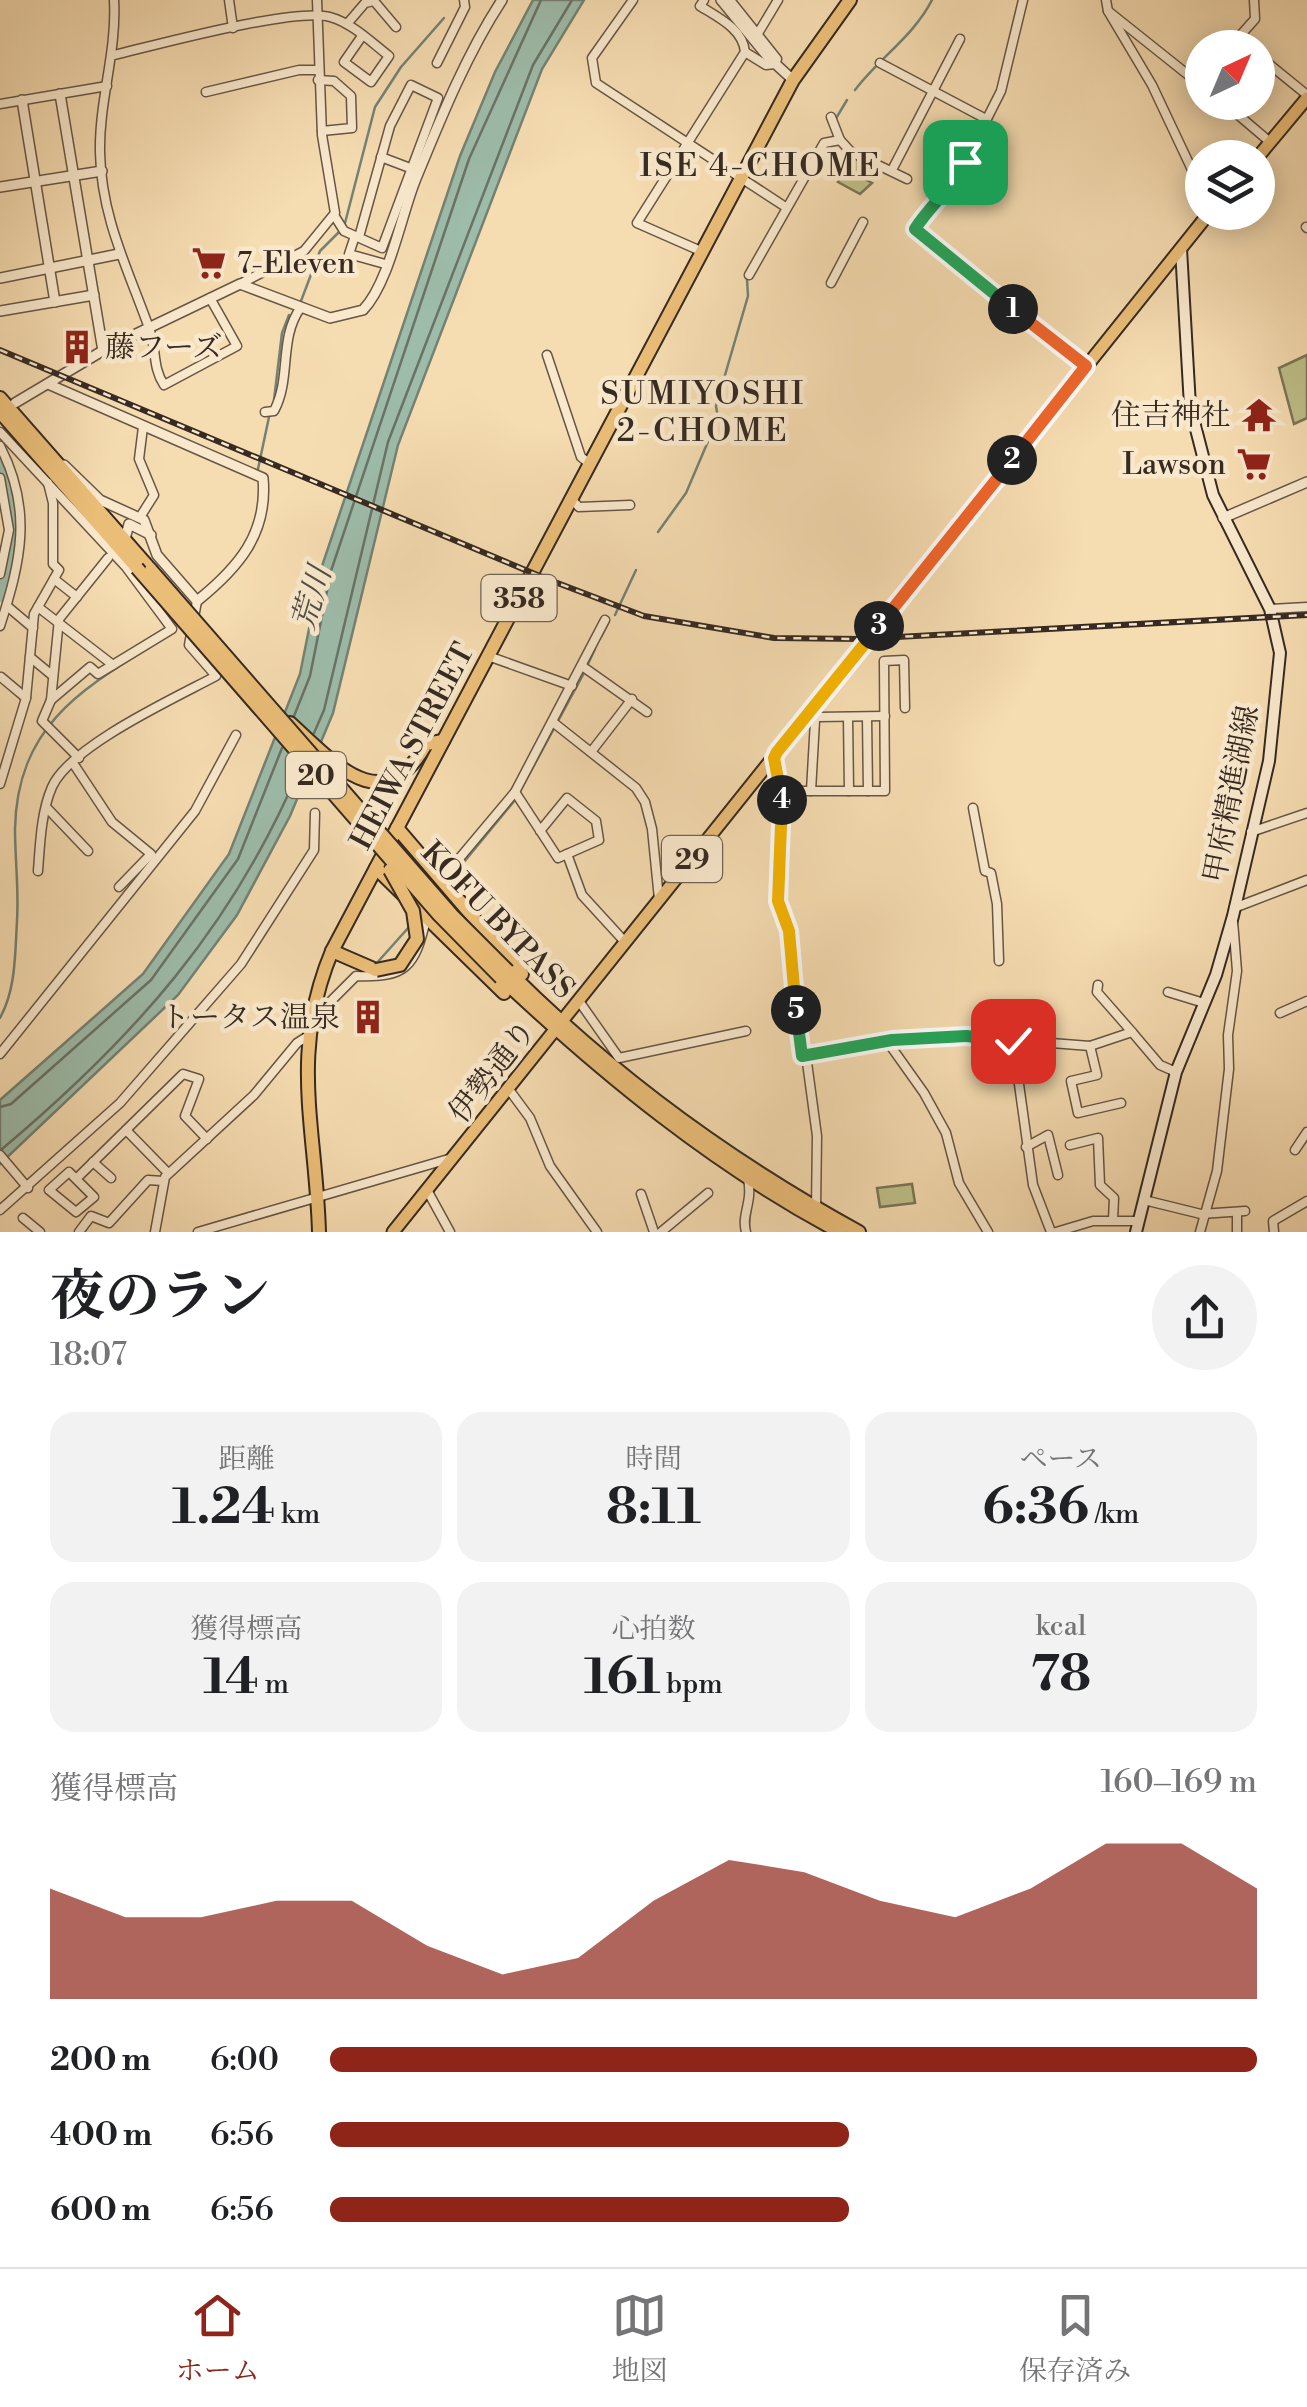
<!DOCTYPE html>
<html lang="ja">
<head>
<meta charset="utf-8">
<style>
	:root { --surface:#fff; --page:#f2f2f2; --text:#202124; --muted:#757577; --line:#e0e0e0; --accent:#8f2418 }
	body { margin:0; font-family:"Libre Bodoni","Noto Serif JP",serif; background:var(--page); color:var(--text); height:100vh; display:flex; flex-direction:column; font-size:38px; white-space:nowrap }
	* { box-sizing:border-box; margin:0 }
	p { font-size:32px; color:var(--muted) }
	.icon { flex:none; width:55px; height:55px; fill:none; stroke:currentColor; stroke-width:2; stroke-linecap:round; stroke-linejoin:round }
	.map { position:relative; height:1232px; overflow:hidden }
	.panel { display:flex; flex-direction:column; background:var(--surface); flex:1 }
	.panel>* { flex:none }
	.needle { width:65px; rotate:44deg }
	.buttons { position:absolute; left:1185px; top:30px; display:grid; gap:20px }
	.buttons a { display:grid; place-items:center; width:90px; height:90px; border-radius:50%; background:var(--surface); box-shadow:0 5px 25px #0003; font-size:50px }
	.pin { position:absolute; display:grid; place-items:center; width:85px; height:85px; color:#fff; margin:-42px; border-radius:20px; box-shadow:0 5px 15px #0006 }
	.km { position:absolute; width:50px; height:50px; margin:-25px; border-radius:50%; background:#222; color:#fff; font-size:28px; line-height:50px; text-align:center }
	.round { display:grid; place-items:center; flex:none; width:105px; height:105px; border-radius:52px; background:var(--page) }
	.summary { display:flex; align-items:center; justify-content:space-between; height:170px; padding:0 50px }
	h1 { font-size:55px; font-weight:700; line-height:75px }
	.metrics { display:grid; grid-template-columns:repeat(3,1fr); gap:15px; height:170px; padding:10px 50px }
	.metrics div { display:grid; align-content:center; border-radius:25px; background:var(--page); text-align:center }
	.metrics b { font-size:50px; font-weight:700 }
	.metrics small { font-size:28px; font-weight:400 }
	.metrics p { font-size:28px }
	.chart { height:280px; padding:20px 50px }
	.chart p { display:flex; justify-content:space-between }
	.chart svg { width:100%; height:180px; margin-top:10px; fill:var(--accent); opacity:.7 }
	ul { padding:0 50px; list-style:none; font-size:32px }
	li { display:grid; grid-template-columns:160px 120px 1fr; align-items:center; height:75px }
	li i { height:25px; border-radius:12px; background:var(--accent) }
	.tab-bar { display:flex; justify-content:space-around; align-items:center; height:140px; border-top:2px solid var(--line); background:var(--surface); font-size:28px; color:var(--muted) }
	.tab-bar a { display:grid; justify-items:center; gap:5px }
	.tab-bar .on { color:var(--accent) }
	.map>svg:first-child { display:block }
</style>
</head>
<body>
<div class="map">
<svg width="1307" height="1232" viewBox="0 0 1307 1232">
	<rect width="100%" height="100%" fill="#f6dcb1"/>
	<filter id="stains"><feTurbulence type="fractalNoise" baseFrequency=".002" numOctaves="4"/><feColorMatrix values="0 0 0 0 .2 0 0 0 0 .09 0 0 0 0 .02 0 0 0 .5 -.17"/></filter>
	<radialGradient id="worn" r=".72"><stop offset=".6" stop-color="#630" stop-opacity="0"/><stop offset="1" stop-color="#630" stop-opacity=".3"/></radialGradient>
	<g fill="#bec08a" stroke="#7a7556" stroke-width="2.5">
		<path d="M 851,156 L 865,162 L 859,176 L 872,183 L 860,194 L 838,182 Z"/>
		<path d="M 1307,355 L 1307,418 L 1294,424 L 1279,368 Z"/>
		<path d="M 912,1184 L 915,1203 L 880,1207 L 877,1188 Z"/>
	</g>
	<path fill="#9dbcaa" stroke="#748274" stroke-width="2.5" d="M 533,0 L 584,0 L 542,69 L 398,445 L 333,713 L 290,816 L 237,915 L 178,995 L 0,1164 L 0,1100 L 143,974 L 229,854 L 300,674 L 321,569 L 460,156 L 495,72 Z"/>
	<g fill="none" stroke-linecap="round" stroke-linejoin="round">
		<g stroke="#6a7366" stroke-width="2.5">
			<path d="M 294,716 L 310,676 L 331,571 L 469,159 L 541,0"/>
			<path d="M 314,733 L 324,710 L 388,442 L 533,65 L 572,0"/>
			<path d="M 0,1107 L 11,1104 L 151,980 L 238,859 L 282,748"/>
			<path d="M 2,1149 C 134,1038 232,928 300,768"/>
		</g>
		<g stroke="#748274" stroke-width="2.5">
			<path d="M 855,90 C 880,57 913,37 932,0"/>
			<path d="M 835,120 L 847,100"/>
			<path d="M 345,223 L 375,107 L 401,67 L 444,18"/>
			<path d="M 301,301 L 320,251 L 341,230"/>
			<path d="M 274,400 L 282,333 L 289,315"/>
			<path d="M 258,469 L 269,417"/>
			<path d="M 658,532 L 686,493 L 718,418 L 716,406 L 748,296 L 747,279"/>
			<path d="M 615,615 L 636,570"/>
			<path d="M 601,637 L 609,621"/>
			<path d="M 587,666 L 595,649"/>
			<path d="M 519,793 L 584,673"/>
			<path d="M 450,879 L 515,800"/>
			<path d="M 375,965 L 409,927"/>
			<path d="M 0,1018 C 16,989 15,954 17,921 C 19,890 15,860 15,829 C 17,718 92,684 174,632"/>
		</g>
		<path stroke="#9dbcaa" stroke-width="12" d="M 0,465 C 21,509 16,552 0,596"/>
		<g stroke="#665646" stroke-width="11">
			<g id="minor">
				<path d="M 114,0 C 117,52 99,100 100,152 C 101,217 128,269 149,328 C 157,349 152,367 164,385 L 237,346 L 210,298"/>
				<path d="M 229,0 L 233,28"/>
				<path d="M 633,0 L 592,58 L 596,83 L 784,206"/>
				<path d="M 730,0 L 777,59 L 775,64"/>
				<path d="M 1023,0 L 1001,91 L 953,186 L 935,199 L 915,229 L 1086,366"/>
				<path d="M 1106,0 L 1108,11 L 1202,86"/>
				<path d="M 1108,11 L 1152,85 L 1202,191"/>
				<path d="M 347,24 L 365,3 L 374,1 L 396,27"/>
				<path d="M 757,35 L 778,0"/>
				<path d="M 1249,48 L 1238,38 L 1255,19 L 1254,0"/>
				<path d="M 745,52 L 766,65 L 775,64"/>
				<path d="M 114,55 C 156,45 295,7 330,17 C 352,23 371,42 389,56 L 371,82 L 344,62 L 362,36"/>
				<path d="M 1258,55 L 1307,95"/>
				<path d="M 437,63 L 465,7 L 464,0"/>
				<path d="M 880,63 L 986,119"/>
				<path d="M 318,80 L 334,81 L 351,96 L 352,128 L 322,131"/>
				<path d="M 206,92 L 299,70 L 317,70"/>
				<path d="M 1223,102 L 1270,142"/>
				<path d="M 0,104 L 107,86"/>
				<path d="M 831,117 L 840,140"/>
				<path d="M 381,157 L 410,168"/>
				<path d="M 892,170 L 960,39"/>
				<path d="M 334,215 L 344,231 L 382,248 L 438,98 L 411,85 L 390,126 L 359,237"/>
				<path d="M 1306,227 L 1307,228"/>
				<path d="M 355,236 L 349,254 L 385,264"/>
				<path d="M 703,252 L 637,223 L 745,52 C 743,29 719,18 700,6 L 704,0"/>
				<path d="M 749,275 L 824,143 L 840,140 L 851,152 L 907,179"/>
				<path d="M 831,283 L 863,222"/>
				<path d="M 240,284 L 304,251 L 335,213 L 322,135 L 317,0"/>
				<path d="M 547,355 L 581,457 L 590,464"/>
				<path d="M 265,412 L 274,411 C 292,377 278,339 301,307"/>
				<path d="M 0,432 L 126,567 L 172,629 L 98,674 L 90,667 L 51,700"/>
				<path d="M 0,446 C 33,510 21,561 0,626"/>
				<path d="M 0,478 L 9,530 L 0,574"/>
				<path d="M 571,499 L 579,507 L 630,505"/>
				<path d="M 142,514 L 154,495 L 139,459 L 143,427"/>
				<path d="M 54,579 L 77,597"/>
				<path d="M 7,606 L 33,628"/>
				<path d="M 38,607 L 113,665"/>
				<path d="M 1270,609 L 1307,607"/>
				<path d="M 488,656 L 572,686"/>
				<path d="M 30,657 L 53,676"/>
				<path d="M 582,666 L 647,712"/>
				<path d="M 1,677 L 26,698"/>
				<path d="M 818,717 L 885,716"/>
				<path d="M 848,717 L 849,791"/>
				<path d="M 867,717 L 868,791"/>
				<path d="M 554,723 L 636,788 L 645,802 L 652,829 L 659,899"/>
				<path d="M 591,752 L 632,699"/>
				<path d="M 79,758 L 42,721 L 51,700 L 59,619 L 108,558"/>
				<path d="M 774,758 L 782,791 L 778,901 L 789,931 L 802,1056 L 948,1035 L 1090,1046 L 1132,1032 L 1160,1065 L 1176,1072"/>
				<path d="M 73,763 L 112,822 L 151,854 L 119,887"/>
				<path d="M 0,784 L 26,698 L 34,614 L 59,570 L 53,564 L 53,503 L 48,483"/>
				<path d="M 782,791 L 885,791 L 884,661 L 904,660 L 905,708"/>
				<path d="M 811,791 L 816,703"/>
				<path d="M 515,792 L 558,858 L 599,840 L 596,821 L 567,798 L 540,831"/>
				<path d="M 47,808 L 88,851"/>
				<path d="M 973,808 L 985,871 L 991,873 L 997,904 L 999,961"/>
				<path d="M 1251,832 L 1307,813"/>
				<path d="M 567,854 L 582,895 L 625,942"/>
				<path d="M 38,871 C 40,845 41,812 52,787 C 70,746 175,698 216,676 L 189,645 L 197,601"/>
				<path d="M 442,879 L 515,792 L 605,620"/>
				<path d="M 1234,908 L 1307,880"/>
				<path d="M 1098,985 L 1097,992 L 1132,1032"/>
				<path d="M 1168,992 L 1204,1003"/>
				<path d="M 579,1001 L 619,1058 L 746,1031"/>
				<path d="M 314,1006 L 327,1005 L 356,976 C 406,978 415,967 426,919"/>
				<path d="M 1280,1013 L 1307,1001"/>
				<path d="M 887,1041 L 924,1093 L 946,1133 L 959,1183 L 988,1232"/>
				<path d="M 1013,1041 L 1033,1185 L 1051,1232"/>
				<path d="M 1090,1046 L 1097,1075 L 1071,1081 L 1078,1113 L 1121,1103"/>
				<path d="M 0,1054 L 195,811 L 236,735"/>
				<path d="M 806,1055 L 817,1136 L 816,1208"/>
				<path d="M 510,1091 L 530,1118 L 550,1166 L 597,1232"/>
				<path d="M 126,1130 L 168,1173"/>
				<path d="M 1070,1145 L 1098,1138 L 1100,1185 L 1114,1198 L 1113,1220"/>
				<path d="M 1026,1147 L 1048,1135 L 1058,1175"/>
				<path d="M 1295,1150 L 1307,1132"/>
				<path d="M 0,1155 L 28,1188"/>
				<path d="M 93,1162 L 111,1178"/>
				<path d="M 76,1179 L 69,1172 L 49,1190 L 76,1212 L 94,1197 L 76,1179 L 183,1074 L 199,1079 L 185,1116 L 207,1139"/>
				<path d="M 427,1190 L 450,1232"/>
				<path d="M 641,1194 L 654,1232"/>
				<path d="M 1144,1200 L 1201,1214 L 1245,1211"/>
				<path d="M 0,1210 L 120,1103 L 241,964 L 314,850 L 315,813"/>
				<path d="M 1237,1212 L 1237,1232"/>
				<path d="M 23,1218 L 40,1232"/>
				<path d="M 79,1232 L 91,1216 L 109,1223 L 148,1180 L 163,1181"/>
				<path d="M 155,1232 L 165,1177 L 254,1095 L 297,1043 L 308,1036"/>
				<path d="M 198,1232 L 452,1158"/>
				<path d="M 661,1232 L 708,1193"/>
				<path d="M 746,1232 C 741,1214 753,1203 748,1179"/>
				<path d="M 1056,1232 L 1093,1221 L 1139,1221"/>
				<path d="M 1200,1232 L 1217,1171 L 1229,1069 L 1228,1035 L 1237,971 L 1233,921"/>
				<path d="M 1274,1232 L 1273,1221 L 1307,1201"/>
			</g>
		</g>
		<g stroke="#665646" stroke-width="12">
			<g id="tertiary">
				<path d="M 721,0 L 768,57 L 793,80"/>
				<path d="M 60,94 L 103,351"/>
				<path d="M 22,100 L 55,302"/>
				<path d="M 0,187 L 102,171"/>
				<path d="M 0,278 L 119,254"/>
				<path d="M 0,311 L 94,295"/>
				<path d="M 48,384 L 263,478 C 268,534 238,568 197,601 L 157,555 L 144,520 L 100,500 L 64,465"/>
				<path d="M 15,403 L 109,347 L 240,284 L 330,318 L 363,310 C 389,283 401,216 415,181 C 440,120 466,55 502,0"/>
				<path d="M 1223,518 L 1307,482"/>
				<path d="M 125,539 L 129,524 L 151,535"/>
			</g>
		</g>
		<g stroke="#362a22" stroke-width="14">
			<path id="secondary" d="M 1136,1232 L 1176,1072 L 1216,975 L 1233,916 L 1269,761 L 1280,653 L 1270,609 L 1213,495 L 1190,406 L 1181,249"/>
		</g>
		<g stroke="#362a22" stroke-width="15">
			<g id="primary">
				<path d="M 1257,158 L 1307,98"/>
				<path d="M 393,1232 L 1210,212"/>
			</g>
		</g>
		<g stroke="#362a22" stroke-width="16">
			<g id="trunk">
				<path d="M 0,398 L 151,570"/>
				<path d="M 0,412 L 137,568"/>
				<path d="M 290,723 C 335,764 383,821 426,744 L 443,741"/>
				<path d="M 397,828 L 522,974"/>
				<path d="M 376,868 L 504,993"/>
				<path d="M 332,951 L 376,970"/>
				<path d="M 508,971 C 611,1074 731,1162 859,1232"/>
				<path d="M 501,978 C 603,1074 715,1166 840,1232"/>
				<path d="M 319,1232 C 316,1127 289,1054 332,951 L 793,80 L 850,0"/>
			</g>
		</g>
		<use href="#minor" stroke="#f9e8cc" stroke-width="8"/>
		<use href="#tertiary" stroke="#f9e8cc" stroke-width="9"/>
		<use href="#secondary" stroke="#f9e8cc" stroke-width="10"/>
		<use href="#primary" stroke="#ebbe78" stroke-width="11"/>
		<use href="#trunk" stroke="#ebbe78" stroke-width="12"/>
		<g stroke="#362a22" stroke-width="6">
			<path id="rail" d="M 0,350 L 547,579 L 644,616 L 774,638 L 860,639 L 1307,615"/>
		</g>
		<use href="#rail" stroke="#f9e8cc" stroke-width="2.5" stroke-dasharray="8" stroke-linecap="butt"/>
		<g stroke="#362a22" stroke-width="16" stroke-linecap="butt">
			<g id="trunk-bridge">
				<path d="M 137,568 L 439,915 L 501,978"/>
				<path d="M 151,570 L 452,915 L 508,971"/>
				<path d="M 376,970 L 400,965 L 417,939 L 413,911 L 390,870"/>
			</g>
		</g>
		<use href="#trunk-bridge" stroke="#ebbe78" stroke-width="12"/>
	</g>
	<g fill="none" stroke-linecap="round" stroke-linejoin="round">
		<g stroke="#fff" stroke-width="20">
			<path id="split-1" d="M 965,162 C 952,189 931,204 915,229 L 1013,309"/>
		</g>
		<g stroke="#fff" stroke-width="20">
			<path id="split-2" d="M 1012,460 L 1086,366 L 1013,309"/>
		</g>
		<g stroke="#fff" stroke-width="20">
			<path id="split-3" d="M 879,626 L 1012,460"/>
		</g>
		<g stroke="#fff" stroke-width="20">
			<path id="split-4" d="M 782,800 L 774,758 L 777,752 L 879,626"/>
		</g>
		<g stroke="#fff" stroke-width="20">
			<path id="split-5" d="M 782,800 L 778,901 L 789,931 L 796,1010"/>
		</g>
		<g stroke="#fff" stroke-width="20">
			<path id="split-6" d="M 796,1010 L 802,1056 L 892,1040 L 966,1036"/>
		</g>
		<g stroke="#fff" stroke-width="20">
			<path id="split-7" d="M 966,1036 L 1013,1041"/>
		</g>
		<use href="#split-1" stroke="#22a559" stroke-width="12"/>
		<use href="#split-2" stroke="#f0652b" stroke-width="12"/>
		<use href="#split-3" stroke="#f0652b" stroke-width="12"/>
		<use href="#split-4" stroke="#f5b400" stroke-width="12"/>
		<use href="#split-5" stroke="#f5b400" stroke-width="12"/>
		<use href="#split-6" stroke="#22a559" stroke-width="12"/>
		<use href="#split-7" stroke="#22a559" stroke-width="12"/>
	</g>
	<defs>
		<g id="supermarket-bare" transform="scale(2.7)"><path d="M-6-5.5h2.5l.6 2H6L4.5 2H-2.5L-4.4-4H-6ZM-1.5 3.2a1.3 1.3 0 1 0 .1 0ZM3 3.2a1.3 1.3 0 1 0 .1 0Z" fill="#8f2418" stroke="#f9e8cc" stroke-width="2.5" paint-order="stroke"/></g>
		<g id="building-bare" transform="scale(2.7)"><path d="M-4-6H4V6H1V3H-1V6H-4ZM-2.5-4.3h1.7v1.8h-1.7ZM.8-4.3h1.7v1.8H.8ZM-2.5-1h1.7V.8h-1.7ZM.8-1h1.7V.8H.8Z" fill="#8f2418" stroke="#f9e8cc" stroke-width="2.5" paint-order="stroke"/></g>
		<g id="temple-bare" transform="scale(2.7)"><path d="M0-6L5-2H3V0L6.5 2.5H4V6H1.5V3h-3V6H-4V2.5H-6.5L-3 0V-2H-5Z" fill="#8f2418" stroke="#f9e8cc" stroke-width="2.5" paint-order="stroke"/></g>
	</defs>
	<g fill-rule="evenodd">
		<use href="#supermarket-bare" x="209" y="263"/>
		<use href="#building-bare" x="77" y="347"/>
		<use href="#temple-bare" x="1259" y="415"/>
		<use href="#supermarket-bare" x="1254" y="464"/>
		<use href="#building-bare" x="368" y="1017"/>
	</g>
	<g text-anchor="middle" stroke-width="9" stroke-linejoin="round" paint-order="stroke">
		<g fill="#f9e8cc" stroke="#706355" stroke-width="2.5">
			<rect x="481.5" y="575" width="75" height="46" rx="8"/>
			<rect x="286" y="752" width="60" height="46" rx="8"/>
			<rect x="662" y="836" width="60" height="46" rx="8"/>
		</g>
		<g font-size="28" font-weight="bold" fill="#362a22">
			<text x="519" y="608">358</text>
			<text x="316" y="785">20</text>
			<text x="692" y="869">29</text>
		</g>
		<g font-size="30" fill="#362a22" stroke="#f9e8cc" text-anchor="end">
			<text x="237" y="273" text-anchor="start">7-Eleven</text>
			<text x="105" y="357" text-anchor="start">藤フーズ</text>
			<text x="1231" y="425">住吉神社</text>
			<text x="1226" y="474">Lawson</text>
			<text x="340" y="1027">トータス温泉</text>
		</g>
		<g font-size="30" fill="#362a22" stroke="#f9e8cc">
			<text transform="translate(412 746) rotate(-62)" y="10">HEIWA STREET</text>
			<text transform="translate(1231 794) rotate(-79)" y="10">甲府精進湖線</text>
			<text transform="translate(498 920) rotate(46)" y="10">KOFU BYPASS</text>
			<text transform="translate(492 1071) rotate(-52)" y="10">伊勢通り</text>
		</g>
		<g font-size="32" letter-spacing="2.5" fill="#362a22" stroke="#f9e8cc">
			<text x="761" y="176">ISE 4-CHOME</text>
			<text x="703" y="404">SUMIYOSHI<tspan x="703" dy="37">2-CHOME</tspan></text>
		</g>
		<g font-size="32" font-style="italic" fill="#504e44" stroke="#f9e8cc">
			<text transform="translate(311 598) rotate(-73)" y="11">荒川</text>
		</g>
	</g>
	<rect width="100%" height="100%" filter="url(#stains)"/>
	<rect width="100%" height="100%" fill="url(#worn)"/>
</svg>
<div class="buttons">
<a><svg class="needle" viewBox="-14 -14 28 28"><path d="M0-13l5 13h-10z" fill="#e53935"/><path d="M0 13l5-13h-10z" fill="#757577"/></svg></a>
<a><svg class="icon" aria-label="layers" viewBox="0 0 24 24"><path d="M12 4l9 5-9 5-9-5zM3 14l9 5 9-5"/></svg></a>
</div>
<div class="pin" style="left:965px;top:162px;background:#1e9e55"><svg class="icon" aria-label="arrive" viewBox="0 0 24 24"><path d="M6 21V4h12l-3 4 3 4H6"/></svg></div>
<div class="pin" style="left:1013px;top:1041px;background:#d93025"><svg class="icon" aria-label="check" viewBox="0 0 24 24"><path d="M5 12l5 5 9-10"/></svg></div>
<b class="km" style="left:1013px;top:309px">1</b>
<b class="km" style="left:1012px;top:460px">2</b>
<b class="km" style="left:879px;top:626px">3</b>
<b class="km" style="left:782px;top:800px">4</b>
<b class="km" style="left:796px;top:1010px">5</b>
</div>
<section class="panel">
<div class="summary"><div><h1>夜のラン</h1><p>18:07</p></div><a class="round"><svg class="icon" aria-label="share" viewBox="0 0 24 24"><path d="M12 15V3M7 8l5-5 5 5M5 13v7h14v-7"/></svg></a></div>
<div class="metrics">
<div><p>距離</p><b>1.24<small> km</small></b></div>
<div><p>時間</p><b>8:11</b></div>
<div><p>ペース</p><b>6:36<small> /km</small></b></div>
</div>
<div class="metrics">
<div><p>獲得標高</p><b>14<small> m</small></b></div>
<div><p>心拍数</p><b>161<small> bpm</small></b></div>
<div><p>kcal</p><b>78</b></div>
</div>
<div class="chart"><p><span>獲得標高</span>160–169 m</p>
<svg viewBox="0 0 160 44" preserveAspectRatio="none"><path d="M0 44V17L10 24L20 24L30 20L40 20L50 31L60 38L70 34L80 20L90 10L100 13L110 20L120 24L130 17L140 6L150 6L160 17V44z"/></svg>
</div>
<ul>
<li><b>200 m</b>6:00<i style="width:100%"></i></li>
<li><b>400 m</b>6:56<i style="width:56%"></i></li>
<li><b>600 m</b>6:56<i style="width:56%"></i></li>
</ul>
</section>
<nav class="tab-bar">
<a class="on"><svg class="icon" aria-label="home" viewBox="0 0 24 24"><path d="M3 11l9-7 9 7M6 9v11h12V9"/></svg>ホーム</a>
<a><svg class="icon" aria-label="map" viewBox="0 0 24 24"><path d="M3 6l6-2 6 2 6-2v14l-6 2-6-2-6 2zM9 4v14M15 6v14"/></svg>地図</a>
<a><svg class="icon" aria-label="saved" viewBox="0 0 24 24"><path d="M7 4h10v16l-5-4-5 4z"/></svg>保存済み</a>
</nav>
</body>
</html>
